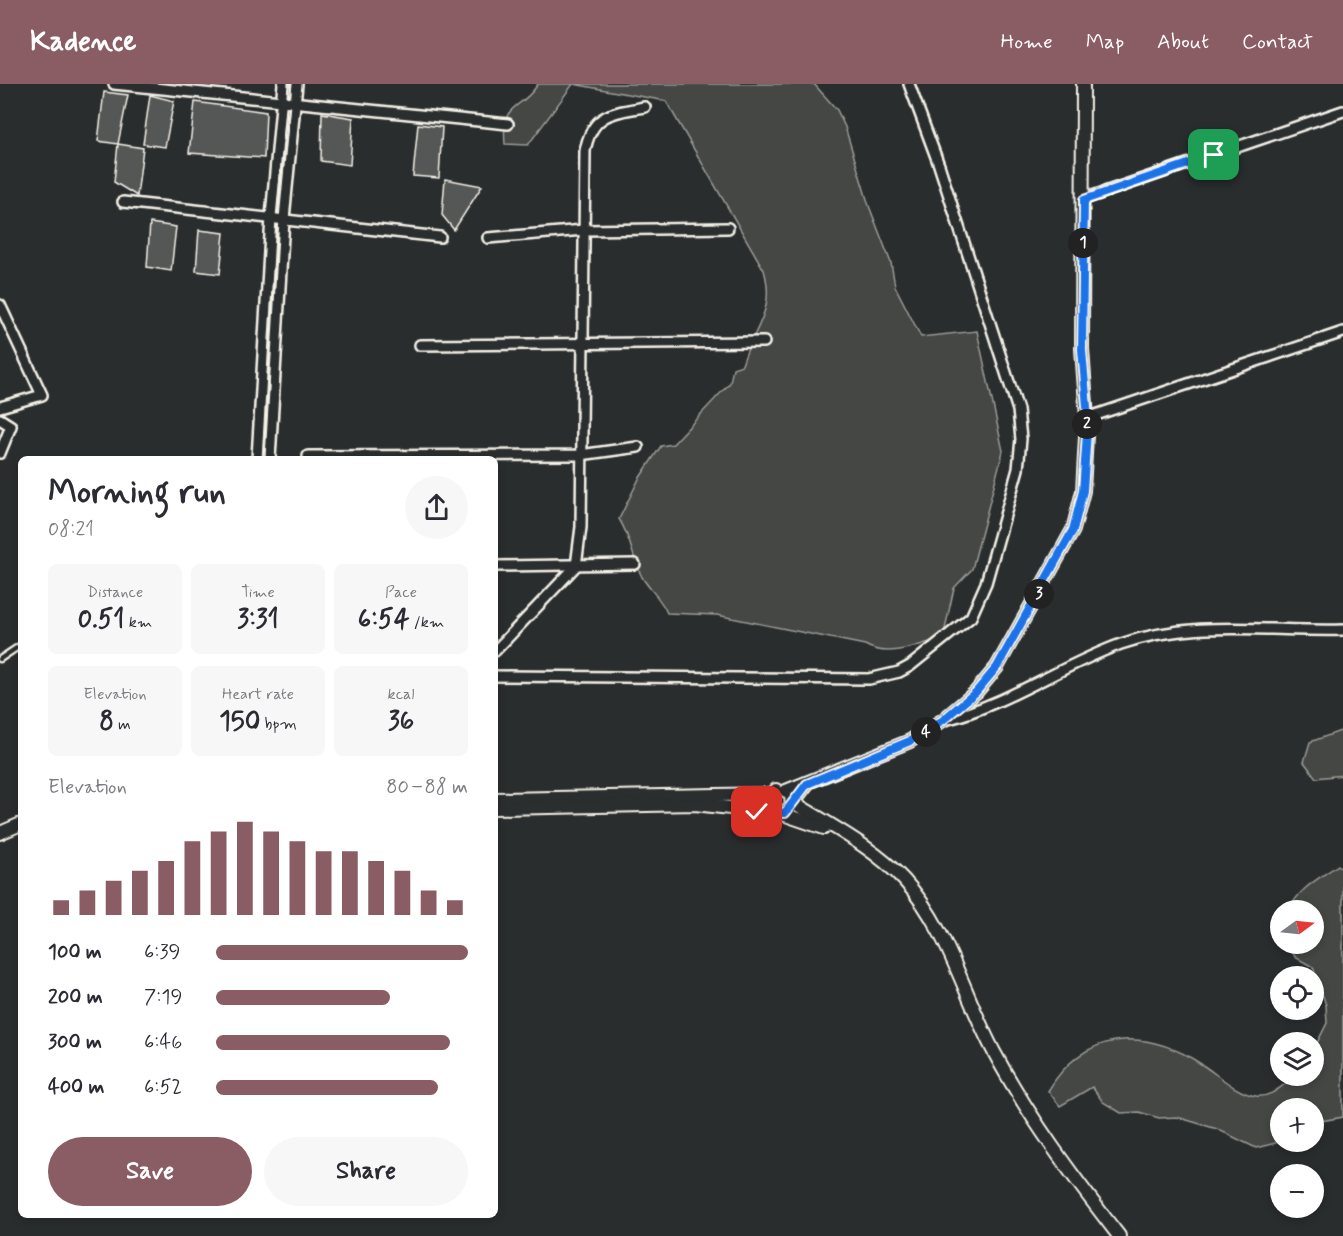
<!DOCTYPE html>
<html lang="en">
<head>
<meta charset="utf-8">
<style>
	:root { --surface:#fff; --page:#f7f7f7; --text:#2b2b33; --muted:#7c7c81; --accent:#8a5d65 }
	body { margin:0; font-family:Mynerve,sans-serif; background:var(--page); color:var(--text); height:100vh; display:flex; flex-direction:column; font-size:22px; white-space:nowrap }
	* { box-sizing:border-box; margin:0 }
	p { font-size:20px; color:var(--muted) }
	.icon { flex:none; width:33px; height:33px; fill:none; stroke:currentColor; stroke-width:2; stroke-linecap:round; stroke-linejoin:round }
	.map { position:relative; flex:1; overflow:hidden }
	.side { position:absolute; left:18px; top:372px; width:480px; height:762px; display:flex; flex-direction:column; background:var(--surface); border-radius:9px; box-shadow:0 3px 9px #0003 }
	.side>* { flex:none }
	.needle { width:39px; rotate:75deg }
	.tools { position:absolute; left:1270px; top:816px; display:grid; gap:12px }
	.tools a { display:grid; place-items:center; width:54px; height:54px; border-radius:50%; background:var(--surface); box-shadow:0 3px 9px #0003; font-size:30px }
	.pin { position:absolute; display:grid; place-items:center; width:51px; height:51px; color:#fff; margin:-26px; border-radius:12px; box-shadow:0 3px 9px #0006 }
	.km { position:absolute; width:30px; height:30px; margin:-15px; border-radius:50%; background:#222; color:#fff; font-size:16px; line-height:30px; text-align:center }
	.round { display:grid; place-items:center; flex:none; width:63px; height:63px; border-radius:32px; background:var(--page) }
	.headline { display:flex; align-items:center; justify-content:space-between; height:102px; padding:0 30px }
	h1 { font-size:33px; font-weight:800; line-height:45px }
	.metrics { display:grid; grid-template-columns:repeat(3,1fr); gap:9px; height:102px; padding:6px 30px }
	.metrics div { display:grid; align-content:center; border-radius:9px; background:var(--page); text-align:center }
	.metrics b { font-size:26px; font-weight:800 }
	.metrics small { font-size:16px; font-weight:400 }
	.metrics p { font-size:16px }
	.chart { height:168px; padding:12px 30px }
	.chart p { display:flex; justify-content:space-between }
	.chart svg { width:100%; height:108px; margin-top:6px; stroke:var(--accent); stroke-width:6 }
	.action { display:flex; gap:12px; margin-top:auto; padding:12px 30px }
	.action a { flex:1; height:69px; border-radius:36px; background:var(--accent); color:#fff; font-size:24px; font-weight:800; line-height:69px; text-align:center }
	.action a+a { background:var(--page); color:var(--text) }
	ul { padding:0 30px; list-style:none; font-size:20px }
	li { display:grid; grid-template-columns:96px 72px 1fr; align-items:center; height:45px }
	li i { height:15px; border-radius:8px; background:var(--accent) }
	header { display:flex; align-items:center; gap:36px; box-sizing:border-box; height:84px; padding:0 30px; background:var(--accent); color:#fff }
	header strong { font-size:28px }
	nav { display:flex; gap:33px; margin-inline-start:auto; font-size:21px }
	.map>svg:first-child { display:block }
</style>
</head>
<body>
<header>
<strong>Kadence</strong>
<nav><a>Home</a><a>Map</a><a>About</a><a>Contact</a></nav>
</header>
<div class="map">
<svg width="1343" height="1152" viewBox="0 0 1343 1152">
	<rect width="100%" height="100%" fill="#2a2d2e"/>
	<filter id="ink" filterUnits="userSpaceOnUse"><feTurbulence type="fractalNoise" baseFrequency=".0167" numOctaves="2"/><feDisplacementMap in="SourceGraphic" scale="12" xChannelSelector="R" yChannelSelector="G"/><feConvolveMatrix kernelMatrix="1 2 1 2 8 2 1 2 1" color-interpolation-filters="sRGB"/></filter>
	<g filter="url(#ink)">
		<g fill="#444645" stroke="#9c9c96" stroke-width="1.5">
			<path d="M 538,0 L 814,0 L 837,26 L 845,43 L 869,122 L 891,179 L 895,202 L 921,253 L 977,247 L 1003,367 L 972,485 L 954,504 L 943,554 C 917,561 889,575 865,561 L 717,531 L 667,529 C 662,516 649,505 642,493 C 632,474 631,453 619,435 L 639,395 L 661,362 L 673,360 L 730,299 L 733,284 L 742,281 C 753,244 776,228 764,186 L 666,17 L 573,0 L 528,61 L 505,60 C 501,15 520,29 538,0 Z"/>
			<path d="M 1343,646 L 1343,691 L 1316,694 L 1304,678 L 1310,658 Z"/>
			<path d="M 1338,781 L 1343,786 L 1343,1033 L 1315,1038 L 1314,1024 L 1281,1024 L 1276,1059 L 1256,1064 L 1217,1045 L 1177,1033 L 1159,1034 L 1139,1028 L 1121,1029 L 1103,1018 L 1092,1003 L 1060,1022 L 1048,1007 C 1084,946 1144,943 1201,980 C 1217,990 1236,1009 1256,1012 C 1273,1014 1284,999 1296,992 C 1300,990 1309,992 1314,992 L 1314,965 L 1327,939 L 1326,921 L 1313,883 L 1295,873 L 1289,860 L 1314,860 L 1314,826 L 1290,826 C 1296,806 1321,793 1338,781 Z"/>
		</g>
		<g fill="#555756" stroke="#f4f1e8" stroke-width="1.5">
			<path d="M 104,8 L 128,11 L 118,60 L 98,57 Z"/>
			<path d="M 150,11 L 174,17 L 165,63 L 143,60 Z"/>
			<path d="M 195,18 L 266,28 L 264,74 L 189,69 Z"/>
			<path d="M 322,29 L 353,34 L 350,81 L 321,77 Z"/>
			<path d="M 418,40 L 442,43 L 439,94 L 413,92 Z"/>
			<path d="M 118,60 L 143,64 L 137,112 L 114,98 Z"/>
			<path d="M 445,95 L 482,102 L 454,146 L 442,131 Z"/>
			<path d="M 150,139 L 176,143 L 171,187 L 147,183 Z"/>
			<path d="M 199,146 L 224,149 L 220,190 L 196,187 Z"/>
		</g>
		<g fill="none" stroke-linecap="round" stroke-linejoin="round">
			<g stroke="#f4f1e8" stroke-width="9">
				<path id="service" d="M 0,575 L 21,561"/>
			</g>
			<g stroke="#f4f1e8" stroke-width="14">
				<g id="minor">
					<path d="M 114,0 L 508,40"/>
					<path d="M 1084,115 L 1343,27"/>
					<path d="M 123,118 L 440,153"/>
					<path d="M 488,154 L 584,146 L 728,144"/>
					<path d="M 0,221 L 42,311 L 0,323"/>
					<path d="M 420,261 L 764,258"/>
					<path d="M 1087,334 L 1343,248"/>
					<path d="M 0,335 L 11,342 L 0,369"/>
					<path d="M 308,372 L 580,371 L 638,363"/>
					<path d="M 257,375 L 271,133 L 283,0"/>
					<path d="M 270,375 L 284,135 L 297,0"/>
					<path d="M 495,482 L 635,480"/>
					<path d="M 495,567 L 576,482 L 581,443 L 585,67 C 592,29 612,29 645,23"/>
					<path d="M 495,592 L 869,595 L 899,588 L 910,582 L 971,533 L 986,499 L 1018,385 L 1021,355 L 1018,326 L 939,81 L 909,0"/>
					<path d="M 945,636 C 1008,620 1060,582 1121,560 C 1194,535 1268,548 1343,546"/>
				</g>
			</g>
			<g stroke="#f4f1e8" stroke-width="16">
				<g id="tertiary">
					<path d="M 807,700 L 793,718 C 831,742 873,763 904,796 C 948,844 964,912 994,968 C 1029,1034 1074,1094 1119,1152"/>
					<path d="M 776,706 L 767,716 L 771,726 L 824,744"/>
					<path d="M 786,707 L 910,657 L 943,636 L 976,608 L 997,583 L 1073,446 L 1083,407 L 1087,334 L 1082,265 L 1083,0"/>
					<path d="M 495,715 L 770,710"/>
					<path d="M 495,724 L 695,720 L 774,729"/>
					<path d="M 782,730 L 792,722 L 791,711"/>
					<path d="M 0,749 L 21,740"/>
				</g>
			</g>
			<use href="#service" stroke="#2a2d2e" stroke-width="4.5"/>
			<use href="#minor" stroke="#2a2d2e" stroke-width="9"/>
			<use href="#tertiary" stroke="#2a2d2e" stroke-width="12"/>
		</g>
	</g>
	<g fill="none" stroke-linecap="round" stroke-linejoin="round" filter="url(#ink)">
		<g stroke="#fff" stroke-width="12">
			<path id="route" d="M 757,728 L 785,729 L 807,700 L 910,657 L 943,636 L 976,608 L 997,583 L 1073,446 L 1083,407 L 1088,334 L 1082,266 L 1084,116 L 1214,71"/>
		</g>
		<use href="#route" stroke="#1a73e8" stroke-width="8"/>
	</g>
</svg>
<div class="tools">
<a><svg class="needle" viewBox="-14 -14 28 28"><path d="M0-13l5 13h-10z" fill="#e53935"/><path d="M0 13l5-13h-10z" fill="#7c7c81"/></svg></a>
<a><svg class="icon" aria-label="locate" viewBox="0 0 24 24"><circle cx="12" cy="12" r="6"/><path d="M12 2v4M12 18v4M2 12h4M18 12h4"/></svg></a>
<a><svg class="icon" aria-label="layers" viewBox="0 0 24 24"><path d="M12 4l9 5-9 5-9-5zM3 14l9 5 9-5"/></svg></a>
<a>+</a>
<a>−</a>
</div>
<div class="pin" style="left:1214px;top:71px;background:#1e9e55"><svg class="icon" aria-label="arrive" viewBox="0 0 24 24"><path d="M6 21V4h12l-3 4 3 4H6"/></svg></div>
<div class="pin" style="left:757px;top:728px;background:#d93025"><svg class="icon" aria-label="check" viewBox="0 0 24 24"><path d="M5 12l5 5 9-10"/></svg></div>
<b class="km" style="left:1083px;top:159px">1</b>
<b class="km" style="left:1087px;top:340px">2</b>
<b class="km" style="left:1039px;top:510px">3</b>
<b class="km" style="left:926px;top:648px">4</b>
<section class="side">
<div class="headline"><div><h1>Morning run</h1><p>08:21</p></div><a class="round"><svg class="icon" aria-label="share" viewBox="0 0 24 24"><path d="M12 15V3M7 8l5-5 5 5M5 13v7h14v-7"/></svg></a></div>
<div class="metrics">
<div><p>Distance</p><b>0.51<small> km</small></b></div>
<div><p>Time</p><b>3:31</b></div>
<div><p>Pace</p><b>6:54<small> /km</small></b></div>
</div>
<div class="metrics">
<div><p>Elevation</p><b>8<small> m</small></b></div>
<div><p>Heart rate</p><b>150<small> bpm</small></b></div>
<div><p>kcal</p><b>36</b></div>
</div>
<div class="chart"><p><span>Elevation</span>80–88 m</p>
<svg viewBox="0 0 160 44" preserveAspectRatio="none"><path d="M5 44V38M15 44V34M25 44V30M35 44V26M45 44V22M55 44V14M65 44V10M75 44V6M85 44V10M95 44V14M105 44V18M115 44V18M125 44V22M135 44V26M145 44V34M155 44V38"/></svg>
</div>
<ul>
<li><b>100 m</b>6:39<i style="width:100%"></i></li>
<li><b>200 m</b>7:19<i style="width:69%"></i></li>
<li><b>300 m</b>6:46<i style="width:93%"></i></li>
<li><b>400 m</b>6:52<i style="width:88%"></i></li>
</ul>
<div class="action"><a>Save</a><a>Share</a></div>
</section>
</div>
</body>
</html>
